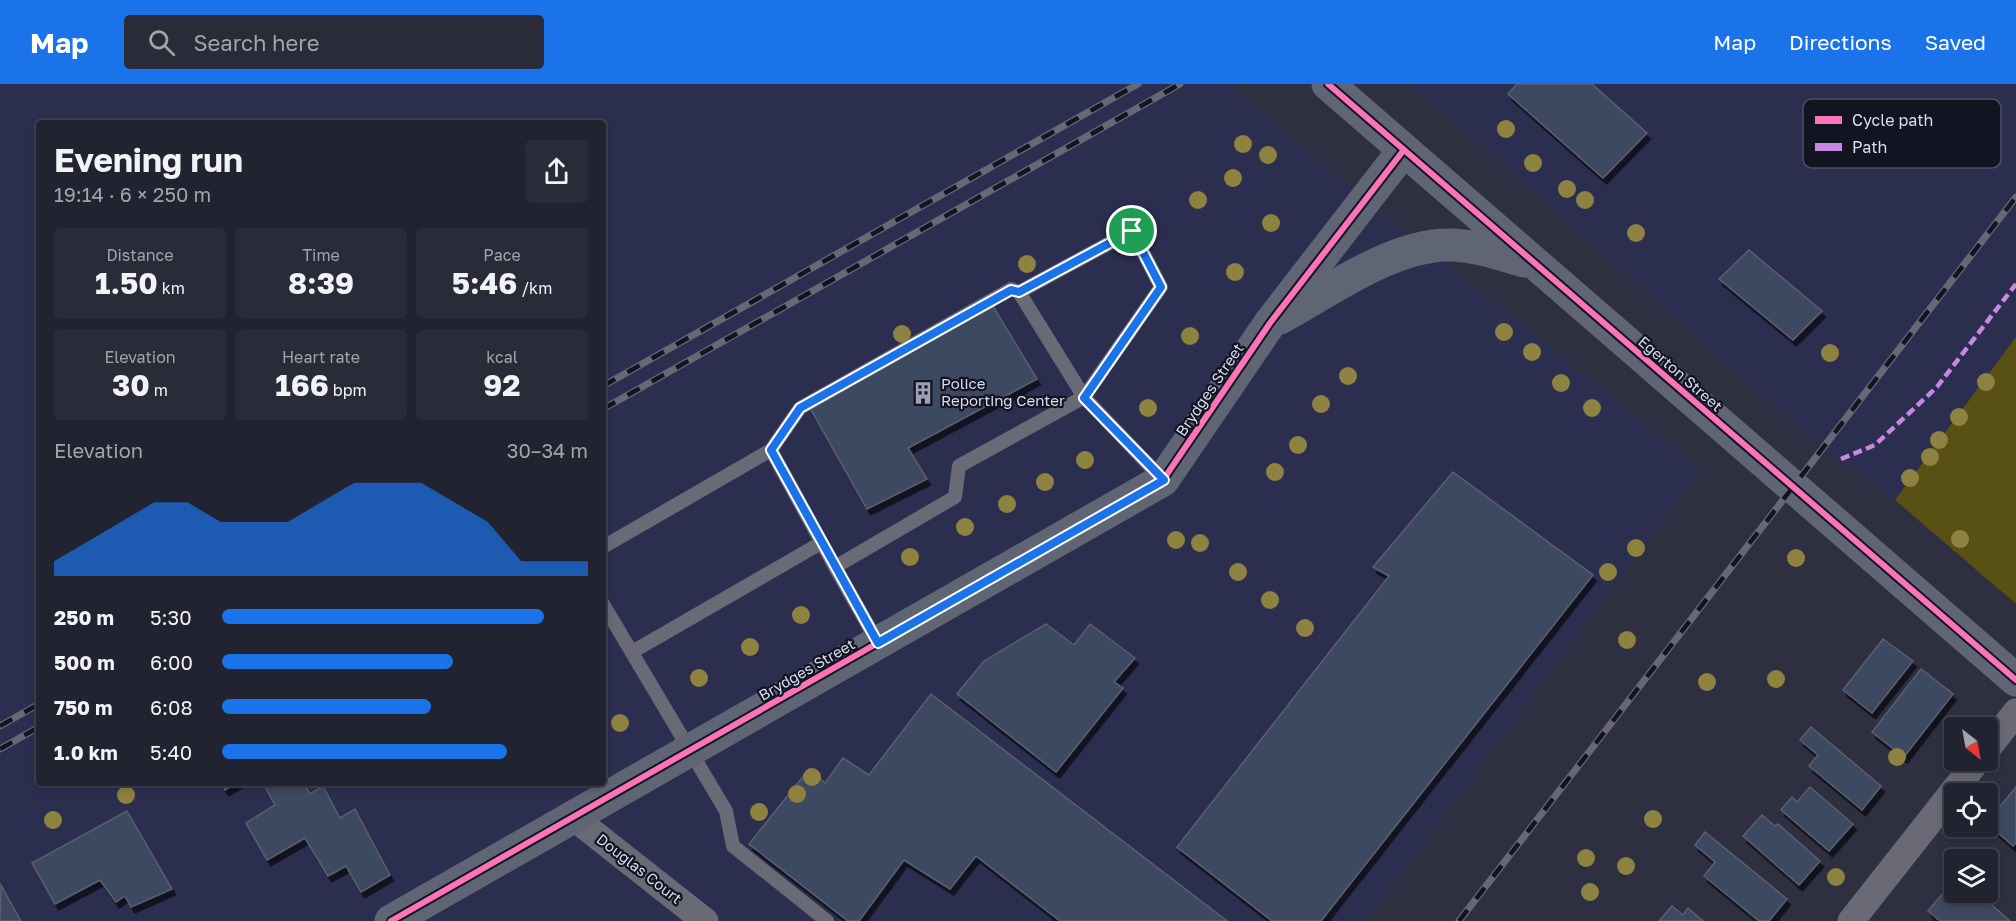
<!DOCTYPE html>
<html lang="en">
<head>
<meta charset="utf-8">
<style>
	:root { --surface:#222330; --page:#2a2b38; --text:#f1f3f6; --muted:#a2a4ab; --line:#3f404c; --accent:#1a73e8 }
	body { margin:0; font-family:"Golos Text",sans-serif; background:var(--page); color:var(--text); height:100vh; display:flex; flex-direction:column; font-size:22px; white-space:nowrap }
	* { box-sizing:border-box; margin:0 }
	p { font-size:20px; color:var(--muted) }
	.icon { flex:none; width:33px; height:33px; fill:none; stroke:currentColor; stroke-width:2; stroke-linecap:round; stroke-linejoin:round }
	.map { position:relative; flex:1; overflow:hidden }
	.panel { position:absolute; left:36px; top:36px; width:570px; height:666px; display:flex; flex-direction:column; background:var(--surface); border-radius:6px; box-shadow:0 3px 9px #0003,0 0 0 2px var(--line) }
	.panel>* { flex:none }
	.needle { width:39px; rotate:149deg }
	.controls { position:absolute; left:1944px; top:633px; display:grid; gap:12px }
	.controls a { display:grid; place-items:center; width:54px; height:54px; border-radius:6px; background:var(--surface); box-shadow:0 3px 9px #0003,0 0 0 2px var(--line); font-size:30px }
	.pin { position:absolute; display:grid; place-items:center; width:51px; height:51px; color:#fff; margin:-26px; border:3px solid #fff; border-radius:50%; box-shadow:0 2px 6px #0007 }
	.round { display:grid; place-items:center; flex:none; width:63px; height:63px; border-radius:6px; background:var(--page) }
	.overview { display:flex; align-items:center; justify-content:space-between; height:102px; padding:0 18px }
	h1 { font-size:33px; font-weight:700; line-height:45px }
	.figures { display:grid; grid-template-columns:repeat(3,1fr); gap:9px; height:102px; padding:6px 18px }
	.figures div { display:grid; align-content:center; border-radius:6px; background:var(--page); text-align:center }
	.figures b { font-size:30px; font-weight:700 }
	.figures small { font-size:16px; font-weight:400 }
	.figures p { font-size:16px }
	.chart { height:168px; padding:12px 18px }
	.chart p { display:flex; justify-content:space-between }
	.chart svg { width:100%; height:108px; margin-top:6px; fill:var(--accent); opacity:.7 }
	ul { padding:0 18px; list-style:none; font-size:20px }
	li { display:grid; grid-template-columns:96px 72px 1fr; align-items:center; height:45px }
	li i { height:15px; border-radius:8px; background:var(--accent) }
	header { display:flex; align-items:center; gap:36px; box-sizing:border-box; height:84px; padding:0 30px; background:var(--accent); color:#fff }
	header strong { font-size:28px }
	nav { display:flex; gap:33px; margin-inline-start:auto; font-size:21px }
	.search { width:420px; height:54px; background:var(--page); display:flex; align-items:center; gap:15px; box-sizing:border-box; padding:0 21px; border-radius:6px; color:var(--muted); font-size:22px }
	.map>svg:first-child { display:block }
</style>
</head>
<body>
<header>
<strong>Map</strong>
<div class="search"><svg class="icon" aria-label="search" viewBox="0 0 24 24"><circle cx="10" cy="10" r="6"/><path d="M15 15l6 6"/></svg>Search here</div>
<nav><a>Map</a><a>Directions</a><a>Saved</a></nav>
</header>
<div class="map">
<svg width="2016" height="837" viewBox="0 0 2016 837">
	<defs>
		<filter id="shadow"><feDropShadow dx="3.5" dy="6" stdDeviation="0" flood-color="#0009"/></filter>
	</defs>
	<rect width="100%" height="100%" fill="#2e2f40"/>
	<g fill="#2c2e50" fill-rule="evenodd">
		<path d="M 0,0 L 1229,0 L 1285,50 L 1700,385 L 1365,837 L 0,837 ZM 39,39 L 603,39 L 603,699 L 39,699 Z"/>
		<path d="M 1412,0 L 2016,0 L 2016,253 L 1895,416 L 1815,358 Z"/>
	</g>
	<path fill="#595013" d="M 2016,253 L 2016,520 L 1895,416 Z"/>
	<g fill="#3c4861" stroke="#5b5f6d" stroke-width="1.5" filter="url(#shadow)">
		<path d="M 1517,0 L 1592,0 L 1647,49 L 1603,94 L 1508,10 Z"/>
		<path d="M 1749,166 L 1822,227 L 1793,256 L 1719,195 Z"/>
		<path d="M 991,219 L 1037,295 L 908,364 L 927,395 L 867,425 L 809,322 Z"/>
		<path d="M 1453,388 L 1593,491 L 1321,837 L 1272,837 L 1177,763 L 1389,492 L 1373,483 Z"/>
		<path d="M 1046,540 L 1074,561 L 1090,540 L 1135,574 L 1114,598 L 1123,604 L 1056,688 L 957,610 L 984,577 Z"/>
		<path d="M 1883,555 L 1913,577 L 1872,629 L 1843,606 Z"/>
		<path d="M 1921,585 L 1953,610 L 1904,673 L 1872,648 Z"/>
		<path d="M 931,610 L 1227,837 L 1060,837 L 976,772 L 950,805 L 904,776 L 859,837 L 848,837 L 749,760 L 809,685 L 825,699 L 843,674 L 869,691 Z"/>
		<path d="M 1811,643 L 1881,702 L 1862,726 L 1809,682 L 1818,671 L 1800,656 Z"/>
		<path d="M 221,699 L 237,699 L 225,706 Z"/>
		<path d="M 263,699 L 304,699 L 310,710 L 323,702 L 340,734 L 355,725 L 390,791 L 361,808 L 346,782 L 328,792 L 305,754 L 267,776 L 246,739 L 275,721 Z"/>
		<path d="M 1810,703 L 1853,740 L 1829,767 L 1781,726 L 1792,713 L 1797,718 Z"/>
		<path d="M 2016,703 L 2016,759 L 2013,762 L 1988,740 L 1988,737 Z"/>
		<path d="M 127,727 L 172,805 L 131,823 L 125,812 L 116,818 L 100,796 L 55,820 L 32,779 Z"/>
		<path d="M 1762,731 L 1775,742 L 1778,740 L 1820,777 L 1799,801 L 1743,752 Z"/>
		<path d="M 1705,748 L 1787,815 L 1769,837 L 1759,837 L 1704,792 L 1715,778 L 1695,761 Z"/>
		<path d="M 1951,800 L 1954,808 L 1977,808 L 2010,837 L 1940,837 L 1928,827 Z"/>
		<path d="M 1,801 L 21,837 L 0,837 Z"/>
		<path d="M 1672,822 L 1683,831 L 1688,824 L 1703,837 L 1659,837 Z"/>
	</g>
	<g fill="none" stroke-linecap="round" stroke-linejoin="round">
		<g stroke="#696a76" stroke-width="14">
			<path d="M 771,366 L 800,324 L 1011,205 L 1019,208"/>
			<path d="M 603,463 L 771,366 L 835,483 L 955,413 L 959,382 L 1084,313 L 1019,208 L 1132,147 L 1161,203 L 1084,313 L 1163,396"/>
			<path d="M 835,483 L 878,559"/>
			<path d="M 603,520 L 726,727 L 733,762 L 827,837"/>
			<path d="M 632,568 L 821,459"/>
		</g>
		<g stroke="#696a76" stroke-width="27">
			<path d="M 1988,664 L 2016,628"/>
			<path d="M 573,733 L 705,837"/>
			<path d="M 1851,837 L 1978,676"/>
		</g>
		<g stroke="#606573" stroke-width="33">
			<path d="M 1328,0 L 2016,596"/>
			<path d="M 1280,234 C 1330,207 1394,159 1452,161 C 1477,162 1500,170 1524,177"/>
			<path d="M 391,837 L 1163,396 L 1270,239 L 1403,67"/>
		</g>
		<g stroke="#676874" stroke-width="7">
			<g id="rail">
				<path d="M 603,302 L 1138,0"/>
				<path d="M 603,325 L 1180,0"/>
				<path d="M 0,642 L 39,620"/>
				<path d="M 0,665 L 39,643"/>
				<path d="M 1459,837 L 2016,113"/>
			</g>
		</g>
		<use href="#rail" stroke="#121421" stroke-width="4.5" stroke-dasharray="14" stroke-linecap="butt"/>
		<path stroke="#c787e3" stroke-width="4.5" stroke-dasharray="9 4.5" stroke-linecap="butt" d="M 1841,375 L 1875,361 L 1937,303 L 2016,200"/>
		<g stroke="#121421" stroke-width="10">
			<g id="cycleway">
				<path d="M 1328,0 L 2016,596"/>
				<path d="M 391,837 L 1163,396 L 1270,239 L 1403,67"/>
			</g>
		</g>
		<use href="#cycleway" stroke="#fb73b8" stroke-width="6"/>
	</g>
	<g fill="#8e8241">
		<circle cx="1506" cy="45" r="9"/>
		<circle cx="1243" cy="60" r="9"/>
		<circle cx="1268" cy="71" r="9"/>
		<circle cx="1533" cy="79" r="9"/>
		<circle cx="1233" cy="94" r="9"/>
		<circle cx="1567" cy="105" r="9"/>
		<circle cx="1198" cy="116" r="9"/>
		<circle cx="1585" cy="116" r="9"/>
		<circle cx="1271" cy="139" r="9"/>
		<circle cx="1636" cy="149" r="9"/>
		<circle cx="1027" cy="180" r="9"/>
		<circle cx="1235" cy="188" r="9"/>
		<circle cx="1504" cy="248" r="9"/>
		<circle cx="902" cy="250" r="9"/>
		<circle cx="1190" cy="252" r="9"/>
		<circle cx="1532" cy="268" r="9"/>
		<circle cx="1830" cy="269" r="9"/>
		<circle cx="1348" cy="292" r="9"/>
		<circle cx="1986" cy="298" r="9"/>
		<circle cx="1561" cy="299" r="9"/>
		<circle cx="1321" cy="320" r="9"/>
		<circle cx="1148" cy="324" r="9"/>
		<circle cx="1592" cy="324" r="9"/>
		<circle cx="1959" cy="333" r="9"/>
		<circle cx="1939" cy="356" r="9"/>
		<circle cx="1298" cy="361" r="9"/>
		<circle cx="1930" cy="373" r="9"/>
		<circle cx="1085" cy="376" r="9"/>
		<circle cx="1275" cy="388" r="9"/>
		<circle cx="1910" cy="394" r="9"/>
		<circle cx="1045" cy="398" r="9"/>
		<circle cx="1007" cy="420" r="9"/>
		<circle cx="965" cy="443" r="9"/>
		<circle cx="1960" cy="455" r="9"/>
		<circle cx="1176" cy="456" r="9"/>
		<circle cx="1200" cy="459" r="9"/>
		<circle cx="1636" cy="464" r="9"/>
		<circle cx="910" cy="473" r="9"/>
		<circle cx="1796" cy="474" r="9"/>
		<circle cx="1238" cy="488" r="9"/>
		<circle cx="1608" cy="488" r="9"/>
		<circle cx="1270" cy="516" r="9"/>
		<circle cx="801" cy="531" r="9"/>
		<circle cx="1305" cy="544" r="9"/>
		<circle cx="1627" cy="556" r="9"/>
		<circle cx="750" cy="563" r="9"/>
		<circle cx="699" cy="594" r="9"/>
		<circle cx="1776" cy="595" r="9"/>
		<circle cx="1707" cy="598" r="9"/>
		<circle cx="620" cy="639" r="9"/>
		<circle cx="1897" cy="673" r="9"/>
		<circle cx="812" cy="693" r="9"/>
		<circle cx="797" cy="710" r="9"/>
		<circle cx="126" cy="711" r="9"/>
		<circle cx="759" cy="728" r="9"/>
		<circle cx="1653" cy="735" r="9"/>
		<circle cx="53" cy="736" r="9"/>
		<circle cx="1586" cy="774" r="9"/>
		<circle cx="1626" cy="782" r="9"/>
		<circle cx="1836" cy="793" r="9"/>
		<circle cx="1590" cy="808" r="9"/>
	</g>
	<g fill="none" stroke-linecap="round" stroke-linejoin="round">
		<g stroke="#fff" stroke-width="12">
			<path id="route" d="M 1132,147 L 1161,203 L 1084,314 L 1164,396 L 878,559 L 771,366 L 800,324 L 1011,206 L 1019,208 Z"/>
		</g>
		<use href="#route" stroke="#1a73e8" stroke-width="8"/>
	</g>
	<defs>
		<g id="building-bare" transform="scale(1.8)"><path d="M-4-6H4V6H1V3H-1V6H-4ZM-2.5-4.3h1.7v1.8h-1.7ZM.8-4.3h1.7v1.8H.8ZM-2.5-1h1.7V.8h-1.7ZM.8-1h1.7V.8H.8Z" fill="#9ea0b2" stroke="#121421" stroke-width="2.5" paint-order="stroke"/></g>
	</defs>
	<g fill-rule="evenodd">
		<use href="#building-bare" x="923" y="309"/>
	</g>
	<g text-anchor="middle" stroke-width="4.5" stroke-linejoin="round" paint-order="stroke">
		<g font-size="15" fill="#daddf0" stroke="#121421">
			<text transform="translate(1680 290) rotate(41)" y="5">Egerton Street</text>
			<text transform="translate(1210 306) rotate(-56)" y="5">Brydges Street</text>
			<text transform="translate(807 586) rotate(-30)" y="5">Brydges Street</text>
			<text transform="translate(639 785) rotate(38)" y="5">Douglas Court</text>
		</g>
		<g font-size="15" fill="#daddf0" stroke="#121421" text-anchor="start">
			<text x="941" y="305">Police<tspan x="941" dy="17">Reporting Center</tspan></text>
		</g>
	</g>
	<rect x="1803" y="15" width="198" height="69" rx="9" fill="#121421" stroke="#4e505f" stroke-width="1.5"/>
	<rect x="1815" y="32" width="27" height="8" fill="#fb73b8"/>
	<rect x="1815" y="59" width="27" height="8" fill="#c787e3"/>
	<g font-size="16" fill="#daddf0">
		<text x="1852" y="42">Cycle path</text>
		<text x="1852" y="69">Path</text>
	</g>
</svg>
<div class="controls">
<a><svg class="needle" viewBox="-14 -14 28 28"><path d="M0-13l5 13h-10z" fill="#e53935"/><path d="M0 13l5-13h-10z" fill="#a2a4ab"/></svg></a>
<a><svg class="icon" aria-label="locate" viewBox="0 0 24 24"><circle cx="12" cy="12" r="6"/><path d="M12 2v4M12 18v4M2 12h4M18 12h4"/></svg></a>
<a><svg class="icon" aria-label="layers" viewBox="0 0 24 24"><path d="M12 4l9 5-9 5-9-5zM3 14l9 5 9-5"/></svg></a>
</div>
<div class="pin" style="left:1132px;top:147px;background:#1e9e55"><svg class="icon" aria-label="arrive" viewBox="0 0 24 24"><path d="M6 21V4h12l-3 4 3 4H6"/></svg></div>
<section class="panel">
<div class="overview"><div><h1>Evening run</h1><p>19:14 · 6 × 250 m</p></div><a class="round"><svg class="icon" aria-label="share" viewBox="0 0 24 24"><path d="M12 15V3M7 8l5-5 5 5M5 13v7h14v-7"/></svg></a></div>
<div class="figures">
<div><p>Distance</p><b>1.50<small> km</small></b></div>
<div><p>Time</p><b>8:39</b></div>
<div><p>Pace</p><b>5:46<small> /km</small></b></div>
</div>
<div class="figures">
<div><p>Elevation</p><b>30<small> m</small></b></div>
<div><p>Heart rate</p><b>166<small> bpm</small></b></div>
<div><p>kcal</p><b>92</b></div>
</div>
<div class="chart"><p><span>Elevation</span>30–34 m</p>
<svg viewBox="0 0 160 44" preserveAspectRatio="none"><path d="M0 44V38L10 30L20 22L30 14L40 14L50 22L60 22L70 22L80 14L90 6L100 6L110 6L120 14L130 22L140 38L150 38L160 38V44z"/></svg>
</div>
<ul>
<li><b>250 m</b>5:30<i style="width:88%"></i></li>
<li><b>500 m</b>6:00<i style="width:63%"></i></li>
<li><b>750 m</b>6:08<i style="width:57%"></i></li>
<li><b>1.0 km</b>5:40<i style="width:78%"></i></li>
</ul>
</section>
</div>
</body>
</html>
